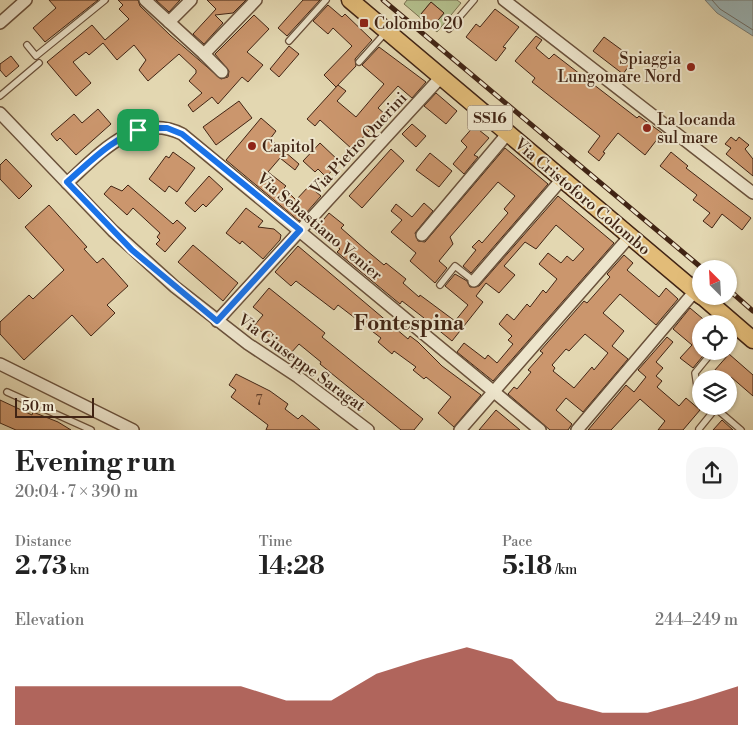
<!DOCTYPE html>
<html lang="en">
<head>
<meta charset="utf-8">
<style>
	:root { --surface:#fff; --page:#f6f6f6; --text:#222; --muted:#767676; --accent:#8f2418 }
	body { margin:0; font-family:"Libre Bodoni",serif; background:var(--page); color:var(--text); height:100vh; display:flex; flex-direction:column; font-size:19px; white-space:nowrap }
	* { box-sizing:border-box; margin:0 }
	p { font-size:16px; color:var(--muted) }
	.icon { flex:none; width:28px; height:28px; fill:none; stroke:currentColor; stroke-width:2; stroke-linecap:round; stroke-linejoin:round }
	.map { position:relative; height:430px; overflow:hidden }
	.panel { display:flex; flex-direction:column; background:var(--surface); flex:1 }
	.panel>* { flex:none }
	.needle { width:32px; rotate:336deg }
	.controls { position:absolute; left:692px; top:260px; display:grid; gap:10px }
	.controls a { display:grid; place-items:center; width:45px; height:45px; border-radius:50%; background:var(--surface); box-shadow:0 1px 4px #0004; font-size:25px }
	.scale { position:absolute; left:15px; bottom:12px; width:79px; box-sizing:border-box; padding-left:5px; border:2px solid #412414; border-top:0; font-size:14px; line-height:18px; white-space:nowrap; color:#412414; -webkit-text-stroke:4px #ede5cc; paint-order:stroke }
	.pin { position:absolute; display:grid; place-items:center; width:42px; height:42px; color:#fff; margin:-21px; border-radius:10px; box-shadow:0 2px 8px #0006 }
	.round { display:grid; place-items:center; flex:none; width:52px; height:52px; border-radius:20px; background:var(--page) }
	.headline { display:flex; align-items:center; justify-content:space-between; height:85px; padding:0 15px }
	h1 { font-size:28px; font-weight:800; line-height:38px }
	.figures { display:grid; grid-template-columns:repeat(3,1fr); gap:8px; height:85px; padding:5px 15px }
	.figures div { display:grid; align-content:center }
	.figures b { font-size:25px; font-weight:800 }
	.figures small { font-size:14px; font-weight:400 }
	.figures p { font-size:14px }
	.chart { height:140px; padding:10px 15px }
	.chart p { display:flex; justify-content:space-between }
	.chart svg { width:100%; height:90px; margin-top:5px; fill:var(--accent); opacity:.7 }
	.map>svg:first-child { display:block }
</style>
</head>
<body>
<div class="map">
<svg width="753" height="430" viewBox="0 0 753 430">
	<rect width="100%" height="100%" fill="#e3d7b1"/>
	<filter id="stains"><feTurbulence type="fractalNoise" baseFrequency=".004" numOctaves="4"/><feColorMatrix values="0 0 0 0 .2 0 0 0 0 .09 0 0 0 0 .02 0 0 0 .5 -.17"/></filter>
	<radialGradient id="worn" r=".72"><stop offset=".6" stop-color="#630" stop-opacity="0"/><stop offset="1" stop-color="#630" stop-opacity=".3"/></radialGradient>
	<path fill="#b3be8c" stroke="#7a7150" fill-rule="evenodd" d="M 407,0 L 457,0 L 461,3 L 437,32 L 404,4 ZM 431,2 L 444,13 L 434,25 L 421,14 Z"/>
	<path fill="#9bb6b8" stroke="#777c76" d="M 705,0 L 753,0 L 753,36 L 717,13 Z"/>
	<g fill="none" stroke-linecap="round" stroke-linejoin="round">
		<path stroke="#6e6d66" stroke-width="1" d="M 712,0 L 720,9 L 753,30"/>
	</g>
	<g fill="#cb966d" stroke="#412414" fill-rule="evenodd">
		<path d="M 49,0 L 98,0 L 45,42 L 33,28 L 56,8 Z"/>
		<path d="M 118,0 L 138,0 L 140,6 L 170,35 L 221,79 L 228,77 L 229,71 L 215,54 L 254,15 L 269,29 L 247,52 L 263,65 L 248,82 L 242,77 L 218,104 L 212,97 L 193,112 L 188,105 L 202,93 L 189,81 L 196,73 L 196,70 L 179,54 L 148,81 L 139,70 L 146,60 L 134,45 L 117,60 L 103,43 L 89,55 L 86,52 L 73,62 L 91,83 L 76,96 L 47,62 L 92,25 L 105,40 L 129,19 L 119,9 L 123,5 Z"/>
		<path d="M 156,0 L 180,0 L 169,12 Z"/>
		<path d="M 207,0 L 246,0 L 233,13 L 215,15 L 223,23 L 204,44 L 193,34 L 216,9 Z"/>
		<path d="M 303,0 L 320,0 L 287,36 L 278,28 Z"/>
		<path d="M 431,2 L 444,13 L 434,25 L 421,14 Z"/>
		<path d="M 328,5 L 342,17 L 345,14 L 372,40 L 355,59 L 356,66 L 336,87 L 324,75 L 352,46 L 333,28 L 328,34 L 313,21 Z"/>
		<path d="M 495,9 L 519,27 L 503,47 L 506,48 L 496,61 L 466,37 L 476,24 L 480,27 Z"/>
		<path d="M 536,36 L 542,40 L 536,48 L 549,59 L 554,54 L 637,118 L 639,116 L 662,133 L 645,155 L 618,133 L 603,152 L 605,153 L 599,161 L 588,152 L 600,136 L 532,82 L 535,78 L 515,61 Z"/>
		<path d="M 604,37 L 634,59 L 623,74 L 593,51 Z"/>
		<path d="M 289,46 L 299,54 L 279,77 L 270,69 Z"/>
		<path d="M 379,47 L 426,82 L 412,98 L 398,86 L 378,108 L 385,114 L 352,149 L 320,120 L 315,126 L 307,119 L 338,85 L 346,91 L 337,101 L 356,117 L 384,84 L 362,65 Z"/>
		<path d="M 11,56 L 19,66 L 6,77 L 0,70 L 0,64 Z"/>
		<path d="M 436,93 L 457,111 L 446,124 L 424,106 Z"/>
		<path d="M 239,101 L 252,118 L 216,145 L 203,127 Z"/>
		<path d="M 98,109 L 111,124 L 76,155 L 60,138 L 57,141 L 51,134 L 74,114 L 82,123 Z"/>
		<path d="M 261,118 L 276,131 L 270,139 L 299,164 L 295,170 L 280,158 L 268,172 L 286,186 L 284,188 L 296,200 L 309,186 L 321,196 L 299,221 L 226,160 Z"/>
		<path d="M 412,124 L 426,136 L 416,147 L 402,134 Z"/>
		<path d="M 474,126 L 489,138 L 474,155 L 478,157 L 464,174 L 453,164 L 467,147 L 461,141 Z"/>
		<path d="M 731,137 L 736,141 L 739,137 L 749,145 L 745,149 L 753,159 L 753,176 L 726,154 L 731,148 L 725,144 Z"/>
		<path d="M 320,143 L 340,162 L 326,177 L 318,169 L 315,172 L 303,161 Z"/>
		<path d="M 505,148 L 548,184 L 471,273 L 463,266 L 476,250 L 472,247 L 479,240 L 482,243 L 508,213 L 504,209 L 515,196 L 498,182 L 450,237 L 453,244 L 439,261 L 447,268 L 435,283 L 410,261 L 416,253 L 391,232 L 402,220 L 391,211 L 396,204 L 412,217 L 424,203 L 433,211 L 415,233 L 418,241 L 425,242 Z"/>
		<path d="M 391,149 L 404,161 L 362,208 L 349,196 Z"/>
		<path d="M 173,152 L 195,168 L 177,192 L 169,186 L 165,192 L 149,179 L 166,156 L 169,158 Z"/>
		<path d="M 671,152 L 688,166 L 686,168 L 751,218 L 742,230 L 722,214 L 712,228 L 703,221 L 710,213 L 693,200 L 697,195 L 660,166 Z"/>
		<path d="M 430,153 L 452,171 L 439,187 L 416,170 Z"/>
		<path d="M 6,159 L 32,186 L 19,199 L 0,179 L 0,165 Z"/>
		<path d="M 209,176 L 223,189 L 206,207 L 203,204 L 195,212 L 185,203 Z"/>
		<path d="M 128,185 L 173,224 L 177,220 L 186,228 L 165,252 L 156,244 L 160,240 L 157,237 L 160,233 L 133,208 L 127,215 L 104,194 L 111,186 L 122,191 Z"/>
		<path d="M 558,196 L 614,243 L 493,381 L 457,352 L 464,343 L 485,359 L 488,355 L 497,363 L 513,344 L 508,340 L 512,336 L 499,324 L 507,314 L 514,320 L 527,304 L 530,307 L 543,290 L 546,293 L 557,279 L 539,264 L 548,253 L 561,263 L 567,256 L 573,261 L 584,249 L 556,225 L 536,249 L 525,242 L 504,266 L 515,275 L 499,293 L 486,283 L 476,296 L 483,302 L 452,341 L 431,324 L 429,326 L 423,321 L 424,318 L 402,301 L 400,304 L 337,252 L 340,249 L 324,235 L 322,237 L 314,231 L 329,213 L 344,225 L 341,228 L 366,250 L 384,265 L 386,263 L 406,279 L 403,283 L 419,297 L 420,295 L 455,321 L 468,305 L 445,286 L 455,274 L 467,281 L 470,287 L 479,286 Z"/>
		<path d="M 49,205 L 87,247 L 84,249 L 97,263 L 103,258 L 128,286 L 107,305 L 115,313 L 91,336 L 72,315 L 24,360 L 0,334 L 0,322 L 29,295 L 33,299 L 64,270 L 25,227 Z"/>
		<path d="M 246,208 L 263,221 L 258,227 L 274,229 L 281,235 L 280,240 L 263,259 L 242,241 L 240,244 L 226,233 Z"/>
		<path d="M 193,245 L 238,283 L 223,301 L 178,262 Z"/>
		<path d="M 298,246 L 408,339 L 410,336 L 418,342 L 442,366 L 481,395 L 454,427 L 438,413 L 451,397 L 426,377 L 424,379 L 413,370 L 416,367 L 394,351 L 392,354 L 378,342 L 381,338 L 338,305 L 334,310 L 296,281 L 291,286 L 275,272 Z"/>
		<path d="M 624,255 L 633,263 L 627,270 L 659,297 L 666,288 L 678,299 L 656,325 L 620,294 L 603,313 L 624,331 L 612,346 L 628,359 L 583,412 L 566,398 L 556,410 L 572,424 L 568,430 L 550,430 L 508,394 L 514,387 L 517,389 L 531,372 L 528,370 L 543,353 L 540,351 L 584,301 L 587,303 L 610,277 L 607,274 ZM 585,334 L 608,353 L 594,370 L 592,367 L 574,388 L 553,371 L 555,368 L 552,365 L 566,349 L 569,351 Z"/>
		<path d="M 269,288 L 325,333 L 322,337 L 423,419 L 414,430 L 401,430 L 320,364 L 321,362 L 299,344 L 290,354 L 254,326 L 263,315 L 253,307 Z"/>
		<path d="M 690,308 L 709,324 L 701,324 L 701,351 L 707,351 L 693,368 L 680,358 L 692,345 L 673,329 Z"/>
		<path d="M 667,337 L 673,342 L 656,362 L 663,368 L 656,376 L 662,381 L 657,387 L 679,406 L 686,398 L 700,410 L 683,430 L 658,430 L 665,421 L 640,399 L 611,430 L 588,430 L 626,385 L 634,392 L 646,377 L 638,370 Z"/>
		<path d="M 729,354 L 753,375 L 753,396 L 731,377 L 722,379 L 714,371 Z"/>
		<path d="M 236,374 L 270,391 L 288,404 L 285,409 L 298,419 L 302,415 L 320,430 L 266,430 L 268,425 L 231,397 L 236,390 L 229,385 Z"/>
		<path d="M 0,400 L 32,415 L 33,412 L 58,422 L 71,430 L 16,430 L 0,423 Z"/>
		<path d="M 496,410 L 520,430 L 479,430 Z"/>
		<path d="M 722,420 L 733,430 L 713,430 Z"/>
	</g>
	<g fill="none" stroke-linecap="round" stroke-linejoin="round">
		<g stroke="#6a513b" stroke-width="8">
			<g id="service">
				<path d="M 449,29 L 474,0"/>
				<path d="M 289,41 L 326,0"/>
				<path d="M 27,45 L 36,56 L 105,0"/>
				<path d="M 359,62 L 386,32"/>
				<path d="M 0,96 L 39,63"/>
				<path d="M 440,285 L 455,266 L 474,281"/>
				<path d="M 7,392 L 91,430"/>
				<path d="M 701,396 L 698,393 L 695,373 L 713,351"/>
				<path d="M 713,406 L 741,430"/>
				<path d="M 699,429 L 716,408"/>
			</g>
		</g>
		<g stroke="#6a513b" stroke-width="14">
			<g id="minor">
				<path d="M 145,0 L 204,54 L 256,0"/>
				<path d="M 504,0 L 753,193"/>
				<path d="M 169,22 L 191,0"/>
				<path d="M 0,23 L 26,0"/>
				<path d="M 204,54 L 222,72"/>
				<path d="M 0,113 L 113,231 L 175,287 L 248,344 L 298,377 L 368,430"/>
				<path d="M 67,183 C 98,155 136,111 182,134 L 540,430"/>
				<path d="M 422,235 L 508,133"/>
				<path d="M 474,281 L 562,179"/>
				<path d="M 217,321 L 441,77"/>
				<path d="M 0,364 L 133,430"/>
				<path d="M 460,430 L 630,236"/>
				<path d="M 577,430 L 695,291"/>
			</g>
		</g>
		<g stroke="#412414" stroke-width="19">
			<g id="primary">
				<path d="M 350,0 L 701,296"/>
				<path d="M 702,296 L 753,340"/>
			</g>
		</g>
		<use href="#service" stroke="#ede5cc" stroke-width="5.5"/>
		<use href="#minor" stroke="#ede5cc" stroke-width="11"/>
		<use href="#primary" stroke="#e2bc78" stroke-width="16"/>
		<g stroke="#412414" stroke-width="5">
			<g id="rail">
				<path d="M 383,0 L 703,269"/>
				<path d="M 729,290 L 753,311"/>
			</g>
		</g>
		<use href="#rail" stroke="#ede5cc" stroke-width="3" stroke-dasharray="9" stroke-linecap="butt"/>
	</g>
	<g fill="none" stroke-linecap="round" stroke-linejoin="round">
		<g stroke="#fff" stroke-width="10">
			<path id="route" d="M 146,128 L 167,128 L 182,134 L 300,230 L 217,321 L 132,250 L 67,182 C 91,161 114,136 146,128 Z"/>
		</g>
		<use href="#route" stroke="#1a73e8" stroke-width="6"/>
	</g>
	<g fill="#8f2418" stroke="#ede5cc" stroke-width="2">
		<rect x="359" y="18" width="10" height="10" rx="2.5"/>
		<circle cx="691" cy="67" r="5"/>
		<circle cx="647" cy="128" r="5"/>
		<circle cx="252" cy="146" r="5"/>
	</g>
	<g text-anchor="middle" stroke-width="4" stroke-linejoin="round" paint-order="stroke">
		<g font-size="14" fill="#64402a">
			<text x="259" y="405">7</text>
		</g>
		<rect fill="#ede5cc" stroke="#755e4b" stroke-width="1" x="467.5" y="105.5" width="45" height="25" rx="4"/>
		<g font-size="15" font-weight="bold" fill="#412414">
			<text x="490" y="123">SS16</text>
		</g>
		<g font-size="16" fill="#412414" stroke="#ede5cc" text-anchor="start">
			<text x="374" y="29">Colombo 20</text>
			<text x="681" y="64" text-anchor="end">Spiaggia<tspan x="681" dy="18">Lungomare Nord</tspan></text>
			<text x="657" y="125">La locanda<tspan x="657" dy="18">sul mare</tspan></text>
			<text x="262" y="152">Capitol</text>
		</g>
		<g font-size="16" fill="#412414" stroke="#ede5cc">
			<text transform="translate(358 143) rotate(-47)" y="6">Via Pietro Querini</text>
			<text transform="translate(583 196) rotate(40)" y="6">Via Cristoforo Colombo</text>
			<text transform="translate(320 226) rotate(40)" y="6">Via Sebastiano Venier</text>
			<text transform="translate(302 362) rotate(36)" y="6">Via Giuseppe Saragat</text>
		</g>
		<g font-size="21" font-weight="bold" fill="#412414" stroke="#ede5cc">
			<text x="409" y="330">Fontespina</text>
		</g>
	</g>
	<rect width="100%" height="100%" filter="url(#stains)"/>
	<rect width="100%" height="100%" fill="url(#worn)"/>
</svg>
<div class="controls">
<a><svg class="needle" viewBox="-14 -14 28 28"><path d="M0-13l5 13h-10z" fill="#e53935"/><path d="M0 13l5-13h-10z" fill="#767676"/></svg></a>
<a><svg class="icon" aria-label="locate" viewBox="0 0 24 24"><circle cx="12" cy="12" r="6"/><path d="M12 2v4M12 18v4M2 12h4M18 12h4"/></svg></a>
<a><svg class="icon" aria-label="layers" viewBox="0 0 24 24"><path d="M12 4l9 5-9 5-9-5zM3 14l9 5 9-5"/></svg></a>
</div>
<div class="scale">50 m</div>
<div class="pin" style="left:138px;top:130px;background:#1e9e55"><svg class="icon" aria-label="arrive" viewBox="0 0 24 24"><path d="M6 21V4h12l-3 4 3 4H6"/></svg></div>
</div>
<section class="panel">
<div class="headline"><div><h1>Evening run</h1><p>20:04 · 7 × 390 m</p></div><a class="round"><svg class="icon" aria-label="share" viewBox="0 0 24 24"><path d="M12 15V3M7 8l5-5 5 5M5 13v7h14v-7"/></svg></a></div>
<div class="figures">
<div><p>Distance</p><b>2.73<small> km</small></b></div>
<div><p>Time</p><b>14:28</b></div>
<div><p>Pace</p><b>5:18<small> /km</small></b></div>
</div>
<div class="chart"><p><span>Elevation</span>244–249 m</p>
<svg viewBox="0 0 160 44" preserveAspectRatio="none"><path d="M0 44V25L10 25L20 25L30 25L40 25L50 25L60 32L70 32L80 19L90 12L100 6L110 12L120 32L130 38L140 38L150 32L160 25V44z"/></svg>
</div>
</section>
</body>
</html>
